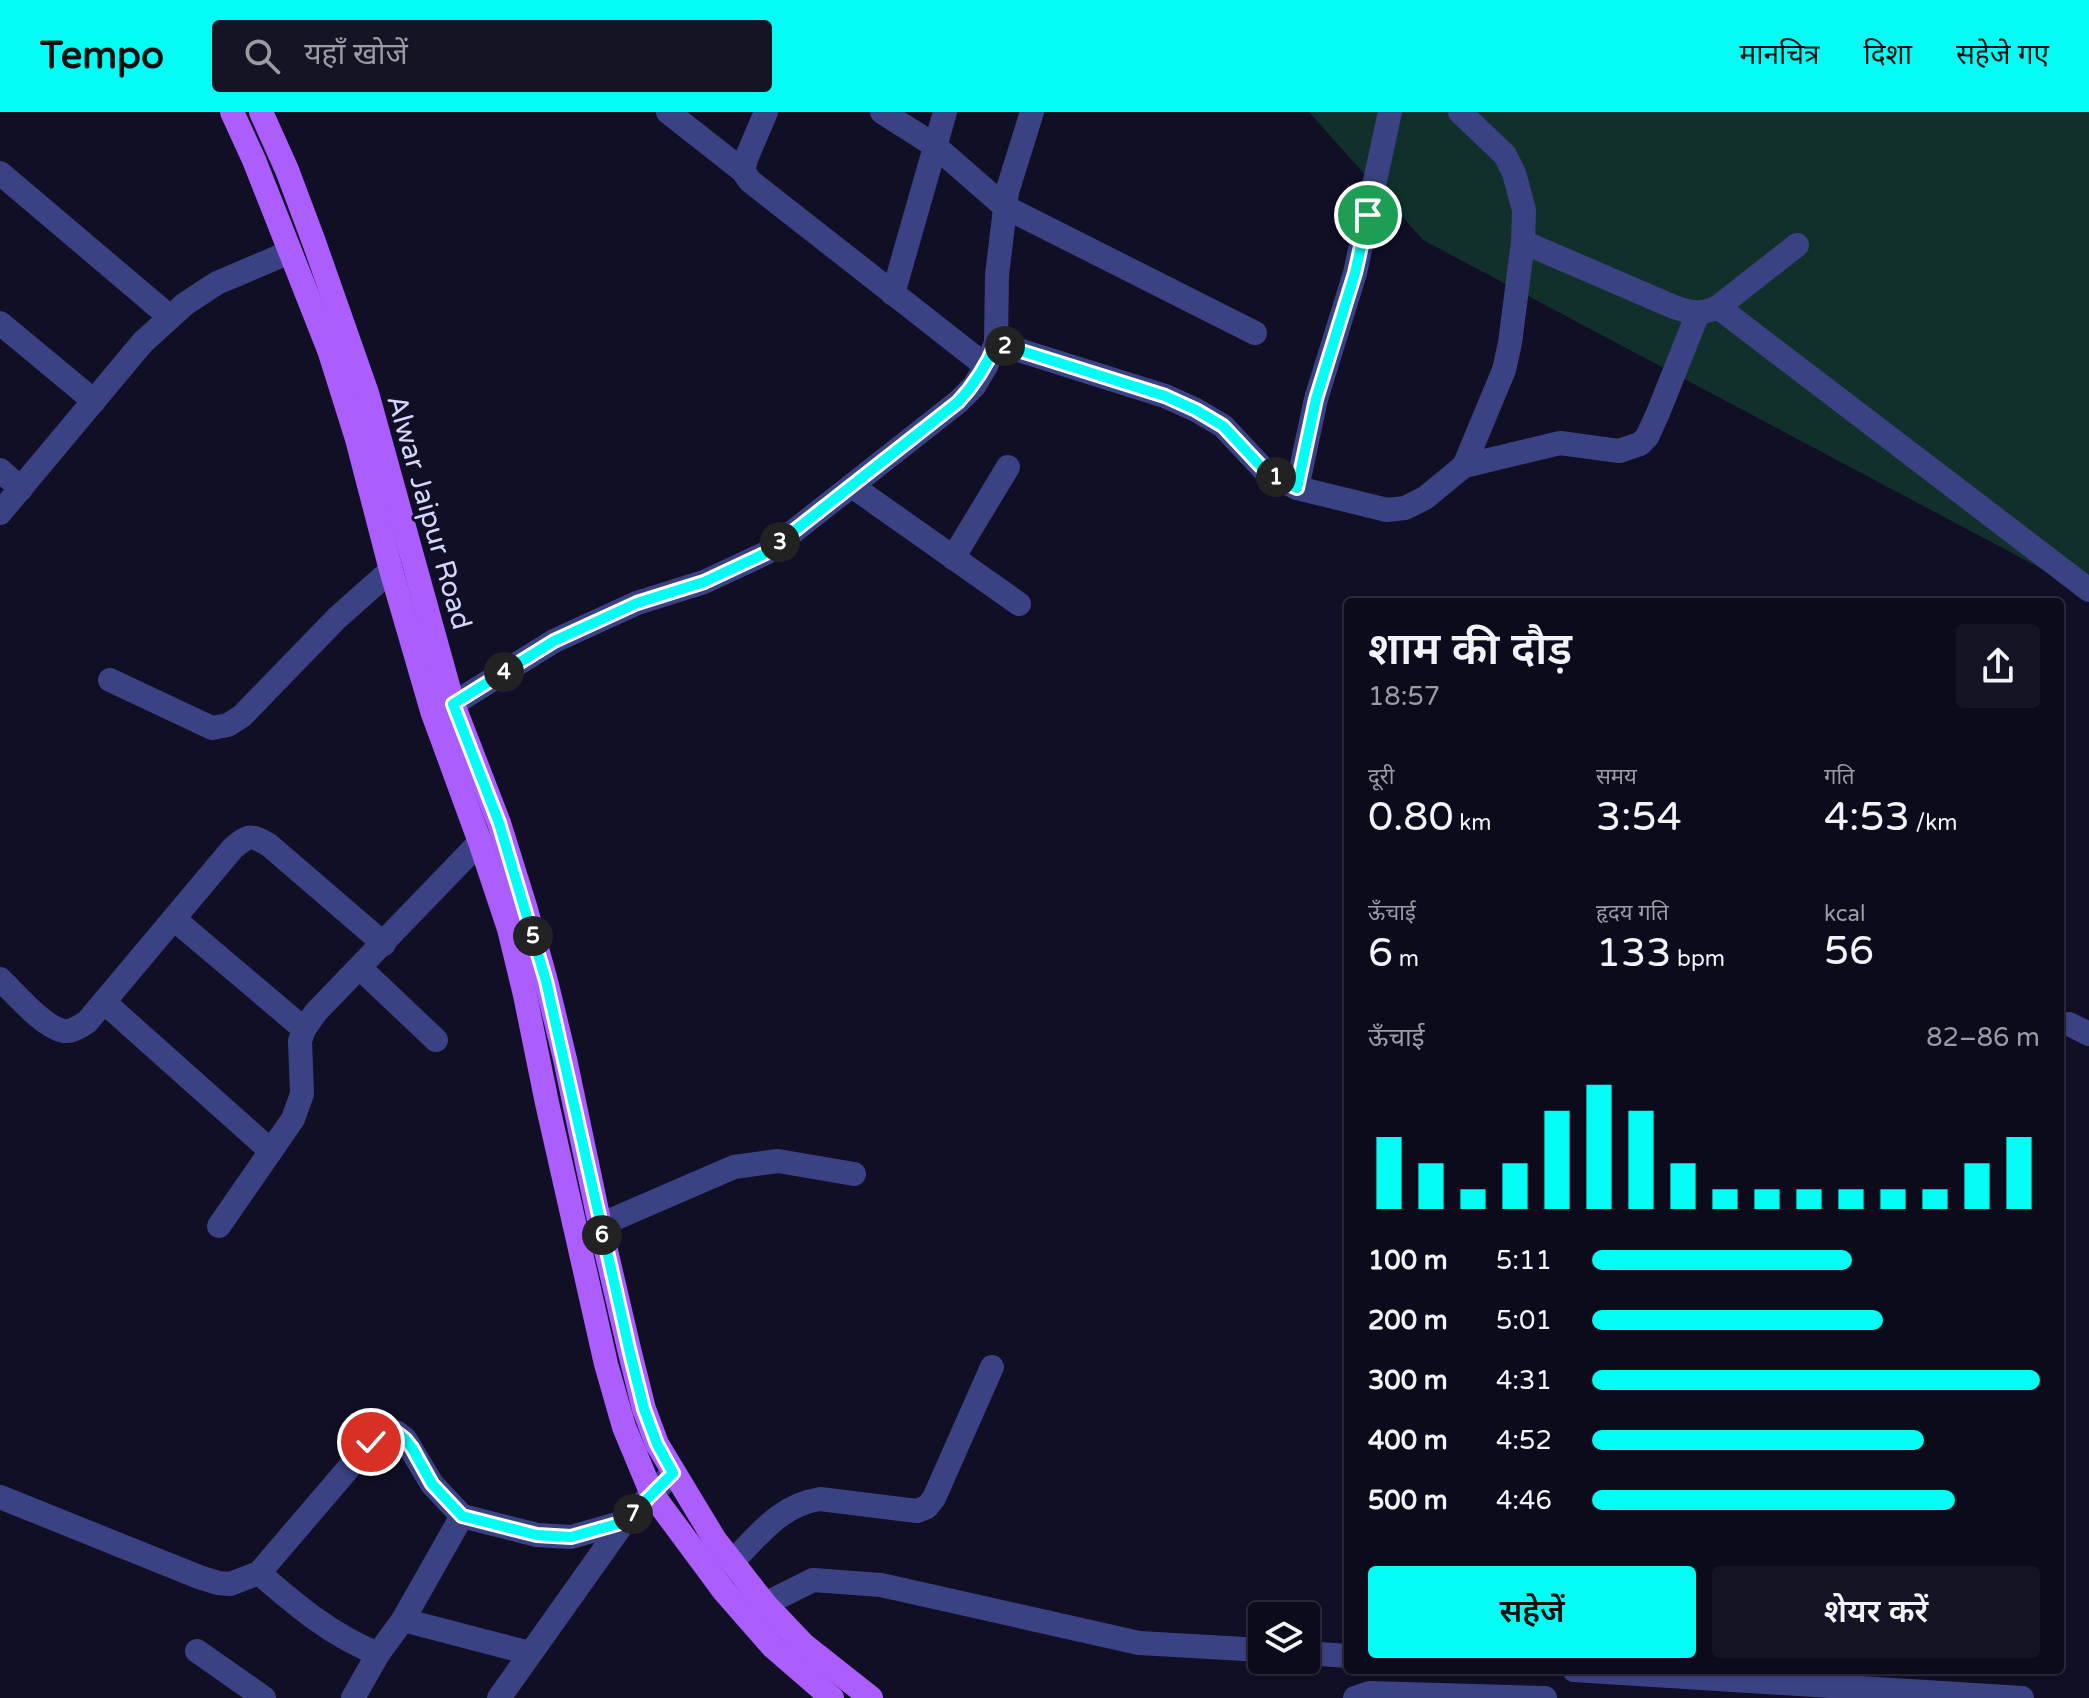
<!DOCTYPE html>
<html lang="hi">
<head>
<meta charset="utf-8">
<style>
	:root { --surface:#0c0b1c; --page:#151425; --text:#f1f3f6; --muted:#9a9ba3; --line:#2c2b3b; --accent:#03fcf3 }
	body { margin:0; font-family:"Varela Round","Noto Sans Devanagari",sans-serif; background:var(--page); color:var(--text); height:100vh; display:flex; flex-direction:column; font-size:30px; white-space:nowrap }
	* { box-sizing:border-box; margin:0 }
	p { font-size:26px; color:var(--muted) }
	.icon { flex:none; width:44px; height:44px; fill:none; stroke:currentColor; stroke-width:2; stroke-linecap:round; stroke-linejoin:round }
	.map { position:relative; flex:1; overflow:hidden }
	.details { position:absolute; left:1344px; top:486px; width:720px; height:1076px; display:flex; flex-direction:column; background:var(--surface); border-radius:8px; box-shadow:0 2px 6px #0004,0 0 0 2px var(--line) }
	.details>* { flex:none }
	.controls { position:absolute; left:1248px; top:1490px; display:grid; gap:16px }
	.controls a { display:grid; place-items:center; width:72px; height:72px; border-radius:8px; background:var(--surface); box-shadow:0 2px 6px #0004,0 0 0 2px var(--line); font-size:40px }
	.pin { position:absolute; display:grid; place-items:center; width:68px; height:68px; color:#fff; margin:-34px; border:4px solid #fff; border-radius:50%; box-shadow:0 2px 8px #0007 }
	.km { position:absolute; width:40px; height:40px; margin:-20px; border-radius:50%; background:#222; color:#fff; font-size:22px; line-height:40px; text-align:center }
	.round { display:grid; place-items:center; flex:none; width:84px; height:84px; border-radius:8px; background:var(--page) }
	.headline { display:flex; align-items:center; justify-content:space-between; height:136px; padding:0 24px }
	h1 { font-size:44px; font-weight:600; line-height:60px }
	.figures { display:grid; grid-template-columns:repeat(3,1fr); gap:12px; height:136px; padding:8px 24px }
	.figures div { display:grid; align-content:center }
	.figures b { font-size:40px; font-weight:600 }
	.figures small { font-size:22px; font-weight:400 }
	.figures p { font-size:22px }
	.chart { height:224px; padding:16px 24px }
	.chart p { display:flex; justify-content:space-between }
	.chart svg { width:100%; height:144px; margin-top:8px; stroke:var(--accent); stroke-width:6 }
	.action { display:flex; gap:16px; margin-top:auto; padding:16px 24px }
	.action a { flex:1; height:92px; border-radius:8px; background:var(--accent); color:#111; font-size:32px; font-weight:600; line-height:92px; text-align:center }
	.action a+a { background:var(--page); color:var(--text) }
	ul { padding:0 24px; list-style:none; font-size:26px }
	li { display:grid; grid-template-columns:128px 96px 1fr; align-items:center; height:60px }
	li i { height:20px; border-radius:10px; background:var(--accent) }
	header { display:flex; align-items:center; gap:48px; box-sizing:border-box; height:112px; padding:0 40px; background:var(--accent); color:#111 }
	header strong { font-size:38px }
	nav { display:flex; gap:44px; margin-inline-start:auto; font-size:28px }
	.search { width:560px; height:72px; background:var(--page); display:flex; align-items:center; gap:20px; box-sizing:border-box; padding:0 28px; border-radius:8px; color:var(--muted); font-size:30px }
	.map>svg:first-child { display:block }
</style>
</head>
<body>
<header>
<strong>Tempo</strong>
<div class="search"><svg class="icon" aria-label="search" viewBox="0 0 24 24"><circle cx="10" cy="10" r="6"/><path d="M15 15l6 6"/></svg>यहाँ खोजें</div>
<nav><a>मानचित्र</a><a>दिशा</a><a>सहेजे गए</a></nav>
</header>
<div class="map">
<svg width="2089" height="1586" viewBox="0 0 2089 1586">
	<rect width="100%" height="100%" fill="#100f26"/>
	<path fill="#12302b" d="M 1309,0 L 2089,0 L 2089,482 L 1423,128 Z"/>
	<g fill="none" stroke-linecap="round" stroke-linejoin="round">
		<g stroke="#3b4284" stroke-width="24">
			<path d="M 668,0 L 743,59"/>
			<path d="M 766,0 L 746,47 L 743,59 L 750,69 L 986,254"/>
			<path d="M 882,0 L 934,33 L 1005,95 L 1255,221"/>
			<path d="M 0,61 L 170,205"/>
			<path d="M 1523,130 L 1674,195 C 1691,201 1701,203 1718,195 L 1797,133"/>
			<path d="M 893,182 L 945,0"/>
			<path d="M 1718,195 L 2089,478"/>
			<path d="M 0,211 L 94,289"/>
			<path d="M 996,231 L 1165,284 L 1196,298 L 1223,314 L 1268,362 L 1297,376 L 1387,398 L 1405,396 L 1425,386 L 1464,354 L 1504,258 L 1510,231 L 1523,130 L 1524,98 L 1514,61 L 1505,43 L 1460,0"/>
			<path d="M 1464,354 L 1560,331 L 1619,339 L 1640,332 L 1647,325 L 1658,301 L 1698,201"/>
			<path d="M 0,358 L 21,377"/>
			<path d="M 852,374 L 1019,492"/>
			<path d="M 1297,376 L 1316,287 L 1355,161 L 1390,0"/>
			<path d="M 0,401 L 143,230 L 185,192 L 217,171 L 290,140"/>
			<path d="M 953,446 L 1008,355"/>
			<path d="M 110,568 L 212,616 L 228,613 L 242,604 L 337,506 L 391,458"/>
			<path d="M 434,599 L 453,592 L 554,529 L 637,491 L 704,470 L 766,441 L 958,290 L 974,274 L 986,254 L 996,231 L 997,163 L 1007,80 L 1032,0"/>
			<path d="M 174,807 L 304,917"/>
			<path d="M 360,856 L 436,928"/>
			<path d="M 0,867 C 15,881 44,916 64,919 C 73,920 80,914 87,910 L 233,736 C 249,723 250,722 269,733 L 384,832"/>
			<path d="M 104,890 L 271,1039"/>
			<path d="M 2069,912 L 2089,922"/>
			<path d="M 600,1113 L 734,1055 L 778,1049 L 854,1062"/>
			<path d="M 219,1114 L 293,1007 L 302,982 L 300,929 L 304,917 L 316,900 L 480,730"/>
			<path d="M 0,1385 L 199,1465 L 218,1471 L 230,1472 L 259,1461 L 371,1330 L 383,1320 L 396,1320 L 405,1327 L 432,1372 L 462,1404 L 537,1423 L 571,1425 L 624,1410"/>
			<path d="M 732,1450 C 759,1423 780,1393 820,1387 L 917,1399 L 927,1395 L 934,1386 L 992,1255"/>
			<path d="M 259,1461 C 297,1494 331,1523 378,1542"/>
			<path d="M 765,1492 L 813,1468 L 881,1473 L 1139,1531 L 1262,1538"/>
			<path d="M 403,1508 L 530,1541"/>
			<path d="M 197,1539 L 264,1586"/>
			<path d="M 1306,1541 L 1348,1544"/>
			<path d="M 1574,1558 L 2022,1586"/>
			<path d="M 353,1586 L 378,1542 L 403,1508 L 462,1404"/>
			<path d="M 499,1586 L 624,1410 L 673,1361"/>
			<path d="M 1355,1586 L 1370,1581 L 1545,1586"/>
		</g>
		<g stroke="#ab5dfd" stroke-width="24">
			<path d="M 232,0 L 254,48 L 329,238 L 357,327 L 391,458 L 432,599 L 480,730 L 509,817 L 525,883 L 547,991 L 606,1252 L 624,1315 L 652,1382 L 724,1479 L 773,1535 L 832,1586"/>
			<path d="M 261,0 L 287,58 L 314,130 L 367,281 L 453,592 L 499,711 L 525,794 L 546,869 L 565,947 L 600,1113 L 630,1241 L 644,1297 L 657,1332 L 715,1428 L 765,1492 L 804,1533 L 871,1586"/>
		</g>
	</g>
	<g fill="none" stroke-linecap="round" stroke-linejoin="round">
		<g stroke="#fff" stroke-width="16">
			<path id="route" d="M 371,1330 L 383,1320 L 396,1320 L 405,1327 L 412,1336 L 432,1372 L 462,1404 L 537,1423 L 571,1425 L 624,1410 L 673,1361 L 657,1332 L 644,1297 L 630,1241 L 546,869 L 499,711 L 453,592 L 554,529 L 637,491 L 704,470 L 766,441 L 958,290 C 975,272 986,255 996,231 L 1165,284 L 1196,298 L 1223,314 L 1268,362 L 1297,376 L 1316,287 L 1355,161 L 1368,103"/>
		</g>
		<use href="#route" stroke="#03fcf3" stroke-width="10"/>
	</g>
	<g text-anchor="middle" stroke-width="6" stroke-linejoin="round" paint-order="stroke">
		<g font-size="28" fill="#d5d6fe" stroke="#100f26">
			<text transform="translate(430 400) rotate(74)" y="10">Alwar Jaipur Road</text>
		</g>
	</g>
</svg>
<div class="controls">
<a><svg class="icon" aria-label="layers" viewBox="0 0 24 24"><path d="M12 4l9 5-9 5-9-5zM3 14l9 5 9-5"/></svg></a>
</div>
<div class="pin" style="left:1368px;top:103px;background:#1e9e55"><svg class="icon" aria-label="arrive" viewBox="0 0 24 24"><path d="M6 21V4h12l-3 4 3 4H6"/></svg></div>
<div class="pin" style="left:371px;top:1330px;background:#d93025"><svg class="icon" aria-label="check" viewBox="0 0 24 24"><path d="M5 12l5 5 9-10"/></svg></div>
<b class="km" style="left:1276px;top:365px">1</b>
<b class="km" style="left:1005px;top:234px">2</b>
<b class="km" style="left:780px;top:430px">3</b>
<b class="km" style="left:504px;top:560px">4</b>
<b class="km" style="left:533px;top:824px">5</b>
<b class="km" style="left:602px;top:1123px">6</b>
<b class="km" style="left:633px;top:1402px">7</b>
<section class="details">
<div class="headline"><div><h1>शाम की दौड़</h1><p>18:57</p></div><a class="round"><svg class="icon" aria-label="share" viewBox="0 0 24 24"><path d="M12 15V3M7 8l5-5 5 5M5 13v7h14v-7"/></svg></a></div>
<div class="figures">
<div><p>दूरी</p><b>0.80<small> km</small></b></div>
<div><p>समय</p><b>3:54</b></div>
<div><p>गति</p><b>4:53<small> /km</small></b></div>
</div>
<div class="figures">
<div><p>ऊँचाई</p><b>6<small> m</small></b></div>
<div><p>हृदय गति</p><b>133<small> bpm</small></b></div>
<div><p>kcal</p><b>56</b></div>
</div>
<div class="chart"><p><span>ऊँचाई</span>82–86 m</p>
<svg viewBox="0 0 160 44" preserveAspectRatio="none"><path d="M5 44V22M15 44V30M25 44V38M35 44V30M45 44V14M55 44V6M65 44V14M75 44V30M85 44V38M95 44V38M105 44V38M115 44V38M125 44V38M135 44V38M145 44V30M155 44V22"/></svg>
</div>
<ul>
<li><b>100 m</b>5:11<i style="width:58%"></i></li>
<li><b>200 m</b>5:01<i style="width:65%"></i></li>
<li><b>300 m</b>4:31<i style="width:100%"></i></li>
<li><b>400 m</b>4:52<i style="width:74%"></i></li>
<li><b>500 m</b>4:46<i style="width:81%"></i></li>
</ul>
<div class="action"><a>सहेजें</a><a>शेयर करें</a></div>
</section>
</div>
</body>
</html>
